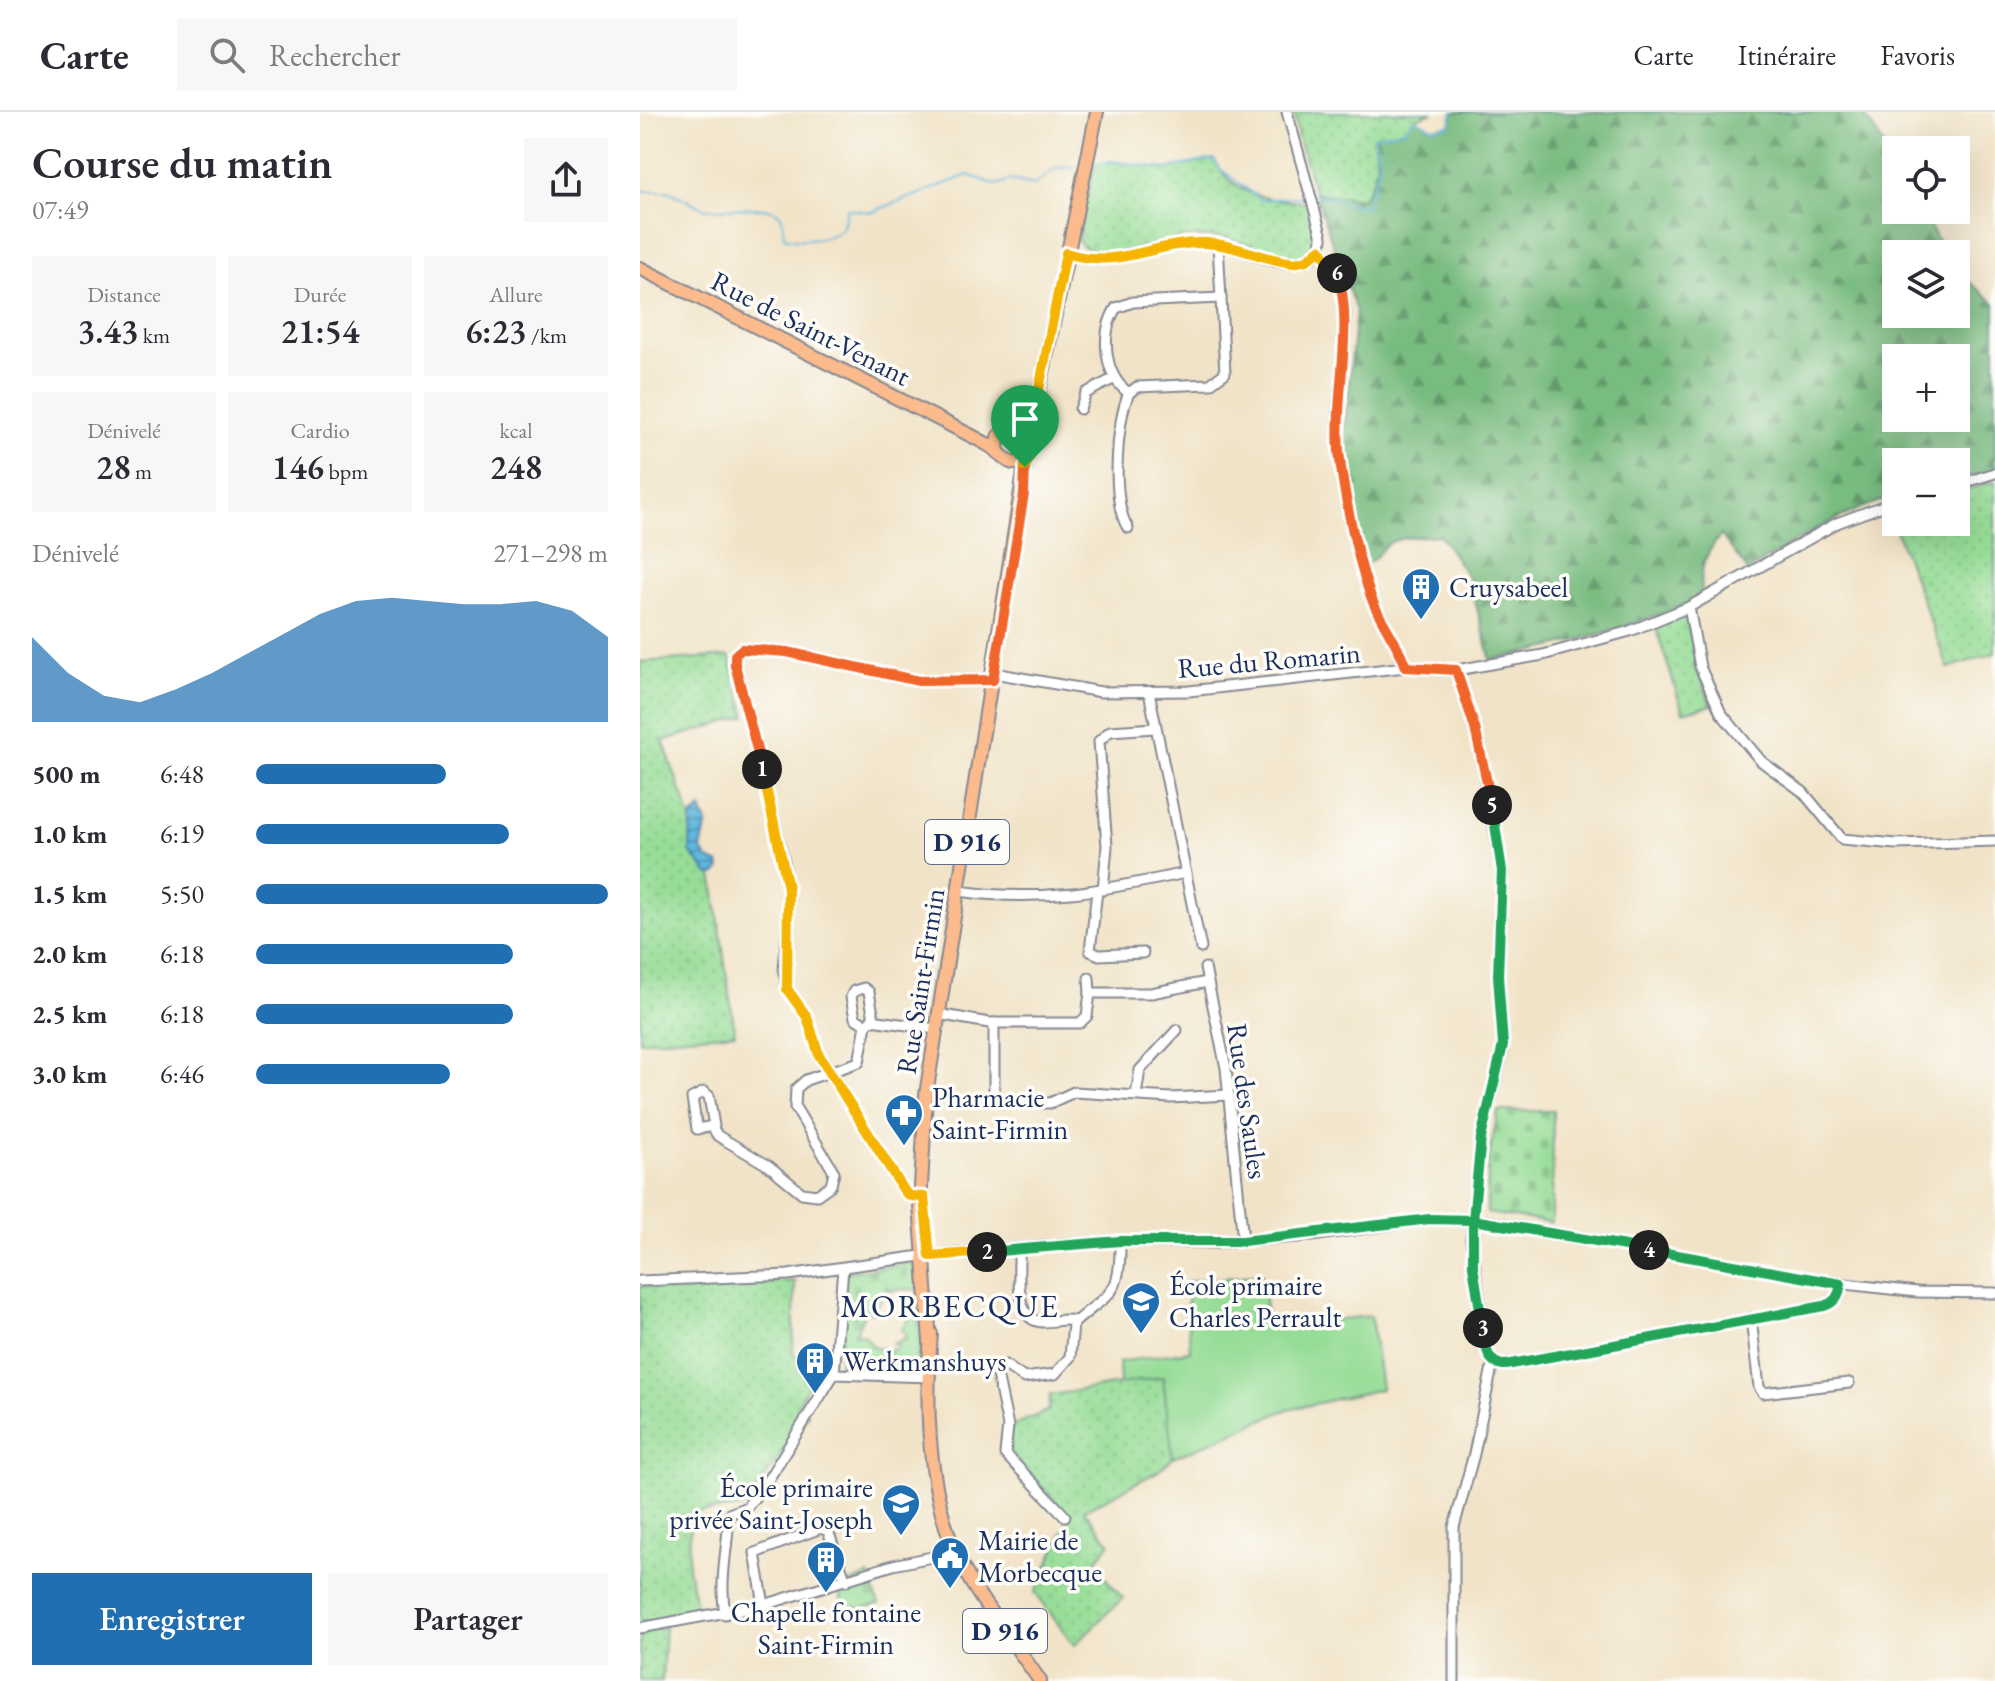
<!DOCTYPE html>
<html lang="fr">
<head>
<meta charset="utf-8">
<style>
	:root { --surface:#fff; --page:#f7f7f7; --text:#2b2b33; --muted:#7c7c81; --line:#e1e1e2; --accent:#1f6fb2 }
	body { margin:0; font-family:"EB Garamond",serif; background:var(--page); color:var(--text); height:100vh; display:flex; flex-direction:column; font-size:30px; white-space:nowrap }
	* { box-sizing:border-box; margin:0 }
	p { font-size:26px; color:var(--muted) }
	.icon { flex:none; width:44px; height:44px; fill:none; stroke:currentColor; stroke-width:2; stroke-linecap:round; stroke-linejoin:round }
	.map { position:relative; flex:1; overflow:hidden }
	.details { display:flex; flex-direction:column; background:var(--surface); width:640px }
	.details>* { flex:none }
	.controls { position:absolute; left:1242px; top:24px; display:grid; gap:16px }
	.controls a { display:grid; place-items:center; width:88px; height:88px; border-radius:0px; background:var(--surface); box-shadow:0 8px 32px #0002; font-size:40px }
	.pin { position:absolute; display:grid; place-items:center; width:68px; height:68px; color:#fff; margin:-82px -34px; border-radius:50% 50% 50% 0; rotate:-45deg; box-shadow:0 0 8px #0007 }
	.pin .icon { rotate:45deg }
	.km { position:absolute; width:40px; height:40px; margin:-20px; border-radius:50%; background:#222; color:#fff; font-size:22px; line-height:40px; text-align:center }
	.round { display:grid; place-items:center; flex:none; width:84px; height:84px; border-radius:0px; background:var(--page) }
	.headline { display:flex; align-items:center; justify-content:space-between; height:136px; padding:0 32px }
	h1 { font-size:44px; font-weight:600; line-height:60px }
	.stats { display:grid; grid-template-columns:repeat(3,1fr); gap:12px; height:136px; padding:8px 32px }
	.stats div { display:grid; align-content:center; border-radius:0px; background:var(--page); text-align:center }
	.stats b { font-size:34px; font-weight:600 }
	.stats small { font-size:22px; font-weight:400 }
	.stats p { font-size:22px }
	.chart { height:224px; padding:16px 32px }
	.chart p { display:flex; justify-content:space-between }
	.chart svg { width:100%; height:144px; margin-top:8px; fill:var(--accent); opacity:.7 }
	.primary-button { display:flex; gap:16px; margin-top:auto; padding:16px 32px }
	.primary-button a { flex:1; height:92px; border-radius:0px; background:var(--accent); color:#fff; font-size:32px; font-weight:600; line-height:92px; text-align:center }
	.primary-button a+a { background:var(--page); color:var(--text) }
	ul { padding:0 32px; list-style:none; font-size:26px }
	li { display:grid; grid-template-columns:128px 96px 1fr; align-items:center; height:60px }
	li i { height:20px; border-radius:10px; background:var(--accent) }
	header { display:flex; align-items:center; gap:48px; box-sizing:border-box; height:112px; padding:0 40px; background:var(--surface); border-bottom:2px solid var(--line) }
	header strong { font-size:38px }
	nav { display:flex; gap:44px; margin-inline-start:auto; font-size:28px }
	.search { width:560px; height:72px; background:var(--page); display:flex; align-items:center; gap:20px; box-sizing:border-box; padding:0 28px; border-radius:0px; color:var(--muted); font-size:30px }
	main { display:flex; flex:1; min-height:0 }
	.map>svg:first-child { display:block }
</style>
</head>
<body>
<header>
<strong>Carte</strong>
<div class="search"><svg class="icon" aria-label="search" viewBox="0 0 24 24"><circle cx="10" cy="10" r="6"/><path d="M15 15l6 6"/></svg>Rechercher</div>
<nav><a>Carte</a><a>Itinéraire</a><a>Favoris</a></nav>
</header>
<main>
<section class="details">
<div class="headline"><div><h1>Course du matin</h1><p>07:49</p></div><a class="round"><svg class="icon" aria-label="share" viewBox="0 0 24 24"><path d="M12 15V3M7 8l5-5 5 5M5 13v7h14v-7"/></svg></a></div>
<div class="stats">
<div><p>Distance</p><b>3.43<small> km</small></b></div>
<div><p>Durée</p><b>21:54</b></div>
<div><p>Allure</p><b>6:23<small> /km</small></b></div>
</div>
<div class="stats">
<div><p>Dénivelé</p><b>28<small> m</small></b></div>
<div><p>Cardio</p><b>146<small> bpm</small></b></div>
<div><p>kcal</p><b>248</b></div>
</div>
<div class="chart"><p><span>Dénivelé</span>271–298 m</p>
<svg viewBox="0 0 160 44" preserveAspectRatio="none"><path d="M0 44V18L10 29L20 36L30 38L40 34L50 29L60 23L70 17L80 11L90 7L100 6L110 7L120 8L130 8L140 7L150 10L160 18V44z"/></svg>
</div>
<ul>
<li><b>500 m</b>6:48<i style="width:54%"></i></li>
<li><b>1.0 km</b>6:19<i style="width:72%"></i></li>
<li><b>1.5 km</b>5:50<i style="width:100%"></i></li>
<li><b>2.0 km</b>6:18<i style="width:73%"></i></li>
<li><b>2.5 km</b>6:18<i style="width:73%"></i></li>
<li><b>3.0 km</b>6:46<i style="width:55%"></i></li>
</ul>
<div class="primary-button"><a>Enregistrer</a><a>Partager</a></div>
</section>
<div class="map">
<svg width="1355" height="1569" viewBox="0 0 1355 1569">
	<defs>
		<pattern id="grass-dots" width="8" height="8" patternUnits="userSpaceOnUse" patternTransform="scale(2)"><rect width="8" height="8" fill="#97dd97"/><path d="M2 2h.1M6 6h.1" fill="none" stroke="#82be85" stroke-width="1.8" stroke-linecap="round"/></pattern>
		<pattern id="forest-firs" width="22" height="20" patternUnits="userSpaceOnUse" patternTransform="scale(2)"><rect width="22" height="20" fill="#79bc80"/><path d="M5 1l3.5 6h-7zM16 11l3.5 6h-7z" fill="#62996c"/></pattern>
		<pattern id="cemetery-stones" width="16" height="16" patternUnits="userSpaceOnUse" patternTransform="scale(2)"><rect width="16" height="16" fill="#97dd97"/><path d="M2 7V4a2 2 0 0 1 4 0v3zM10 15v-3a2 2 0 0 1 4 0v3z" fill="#82be85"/></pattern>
		<pattern id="water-rules" width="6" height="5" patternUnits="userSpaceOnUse" patternTransform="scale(2)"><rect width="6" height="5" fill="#61b7de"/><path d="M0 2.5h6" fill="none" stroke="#4f95b7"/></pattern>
	</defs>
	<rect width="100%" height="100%" fill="#fdfcf7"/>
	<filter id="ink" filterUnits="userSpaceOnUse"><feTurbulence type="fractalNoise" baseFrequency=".0125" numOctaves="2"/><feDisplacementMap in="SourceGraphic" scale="16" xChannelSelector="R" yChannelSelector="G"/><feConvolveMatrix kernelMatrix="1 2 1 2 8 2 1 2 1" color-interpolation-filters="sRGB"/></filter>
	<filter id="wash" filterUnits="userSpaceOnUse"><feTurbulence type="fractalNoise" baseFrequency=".006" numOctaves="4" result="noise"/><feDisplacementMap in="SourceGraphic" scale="32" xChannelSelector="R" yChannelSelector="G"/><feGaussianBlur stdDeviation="1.8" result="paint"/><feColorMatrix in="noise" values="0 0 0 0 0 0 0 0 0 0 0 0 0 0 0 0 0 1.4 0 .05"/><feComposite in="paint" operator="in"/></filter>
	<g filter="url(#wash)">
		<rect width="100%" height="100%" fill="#f1e3c7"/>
		<g fill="url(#grass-dots)" stroke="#59867a" stroke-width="2">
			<path d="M 654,0 L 793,0 L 775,6 L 765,18 L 734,24 C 740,52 739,64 722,87 L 675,81 L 658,26 Z"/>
			<path d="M 574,47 C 594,86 630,88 668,90 L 677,123 L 671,141 C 647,153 623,136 600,130 C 585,125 567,124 551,125 C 519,127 463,157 438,129 L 454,53 L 471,49 L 527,57 Z"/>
			<path d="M 1355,369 L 1355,541 L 1308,556 L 1248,397 L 1256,395 L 1256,410 L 1316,410 L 1316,381 Z"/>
			<path d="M 1046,502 L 1058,561 L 1072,593 L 1043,600 L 1015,513 Z"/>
			<path d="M 89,544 L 106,604 L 23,629 L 73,768 L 95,921 L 0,929 L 0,550 Z"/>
			<path d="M 155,1169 L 153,1243 L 170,1244 L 170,1269 L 158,1293 L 168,1302 L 105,1395 L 51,1401 L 48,1456 L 58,1501 L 0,1512 L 0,1175 Z"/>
			<path d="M 523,1265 L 533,1346 L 517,1360 L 444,1398 L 470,1431 L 453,1452 L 483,1486 L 434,1533 L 395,1481 L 430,1405 L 370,1341 L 370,1315 L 409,1298 L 410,1283 Z"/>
			<path d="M 25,1515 L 22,1569 L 0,1569 L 0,1520 Z"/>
		</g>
		<path fill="url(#forest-firs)" stroke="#4a766f" stroke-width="2" fill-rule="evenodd" d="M 813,0 L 1222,0 L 1256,51 L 1256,98 L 1281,98 L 1305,142 L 1256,142 L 1256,202 L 1316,202 L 1316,159 L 1355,191 L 1355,357 L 1316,369 L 1316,350 L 1256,350 L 1256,384 C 1201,400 1156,428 1108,459 L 1081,423 C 1064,442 1058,460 1063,485 C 993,515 925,534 851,548 L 829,467 L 800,423 C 785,425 755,423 744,435 C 736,443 737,447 726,452 L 703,334 L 716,199 L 675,81 L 722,87 C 739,64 739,52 734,24 L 765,18 L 775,6 L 792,16 L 810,13 ZM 1256,246 L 1316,246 L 1316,306 L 1256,306 Z"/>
		<g fill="url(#cemetery-stones)" stroke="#59867a" stroke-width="2">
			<path d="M 858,999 L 913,999 L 912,1111 L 847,1101 L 848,1052 Z"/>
			<path d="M 277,1151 L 279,1177 L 245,1178 L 233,1201 L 226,1198 L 215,1222 L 224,1223 L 235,1236 L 256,1238 L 258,1235 L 253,1232 L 264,1227 L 266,1221 L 261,1218 L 279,1193 L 281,1261 L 199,1257 L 206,1160 Z"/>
			<path d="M 229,1463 L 239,1492 L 205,1501 L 198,1476 Z"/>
		</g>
		<path fill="#97dd97" stroke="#59867a" stroke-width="2" d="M 622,1162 L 628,1214 L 731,1204 L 741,1277 L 643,1299 L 533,1346 L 523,1265 L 480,1272 L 479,1250 L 550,1239 L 546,1170 Z"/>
		<path fill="url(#water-rules)" stroke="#3e739e" stroke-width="2" d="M 61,697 L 67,711 L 61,737 L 68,747 L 79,752 L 80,758 L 75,763 L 68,762 L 50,740 L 51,706 Z"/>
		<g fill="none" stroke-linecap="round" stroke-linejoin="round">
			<g stroke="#61b7de" stroke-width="2">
				<path d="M 454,53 L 470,49 L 527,57 L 574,47 L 579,56 L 621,88 L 668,84"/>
				<path d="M 0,79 L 28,79 L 66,97 L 125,96 L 137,100 L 142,105 L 144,125 C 156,129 194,128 202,116 C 205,111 205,103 207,97 L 232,100 L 328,63 L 357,73 L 370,68 L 394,73 L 416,56 L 437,55"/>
				<path d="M 675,84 C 694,84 707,93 726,95 L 740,53 L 734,24 L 765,18 L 775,6 L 792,16 L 810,13 L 813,0"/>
			</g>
		</g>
	</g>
	<g filter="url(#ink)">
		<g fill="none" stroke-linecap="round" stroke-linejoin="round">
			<g stroke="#868992" stroke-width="13">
				<g id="minor">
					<path d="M 680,137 C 726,183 695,258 698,315 C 700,363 715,445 733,490 C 742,513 758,533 766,555"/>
					<path d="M 426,141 C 481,158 517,128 571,131 C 600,133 632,156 661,150 C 675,147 682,138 682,125 L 647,0"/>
					<path d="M 489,281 C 464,264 460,222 476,196 L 493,190 L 581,186"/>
					<path d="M 440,297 L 446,281 L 473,267"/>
					<path d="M 1316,373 L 1355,361"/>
					<path d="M 488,416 C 471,391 476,308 489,281 L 497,275 L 570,272 L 585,261 L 578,132"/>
					<path d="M 1049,495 L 1060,555 L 1081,601 L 1121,649 L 1163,680 L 1202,727 L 1256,732 L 1355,729"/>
					<path d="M 354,561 L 461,580 L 549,579 L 766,555 L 811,559 L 903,543 L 990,519 L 1049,495 L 1197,411 L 1256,389"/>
					<path d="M 509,580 L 561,836"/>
					<path d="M 463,778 L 467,734 L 459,629 L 470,619 L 515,616"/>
					<path d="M 319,779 C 402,791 465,778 546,761"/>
					<path d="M 457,779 L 450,839 L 459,843 L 503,841"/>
					<path d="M 565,856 L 586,956 L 603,1129"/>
					<path d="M 449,866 L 450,881"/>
					<path d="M 298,902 L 349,911 L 440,911 L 447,904 L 450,881 L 511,881 L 567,870"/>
					<path d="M 354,911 L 354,983 L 363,991 L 410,991 L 434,980 L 531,986 L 589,983"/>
					<path d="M 226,913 L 215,906 L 211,885 L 214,879 L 224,876 L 229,880 L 234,907"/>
					<path d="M 64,980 L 69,984 L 74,1014 L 57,1017 L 52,986 Z"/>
					<path d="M 496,983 L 500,958 L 537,918"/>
					<path d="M 71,1014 L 78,1024 L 129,1054 L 162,1081 L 177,1083 L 191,1073 L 194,1060 L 155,995 L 156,977 L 166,968 L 219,950 L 226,913 L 231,908 L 296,917"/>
					<path d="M 284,1085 L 270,1084 L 265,1080 L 179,943 L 167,905 L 147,877 L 144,858 L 149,786 L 144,749 L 94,546 L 102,537 L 147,540 L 279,569 L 353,568"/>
					<path d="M 379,1138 C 380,1158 372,1209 403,1210 C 414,1210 425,1206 435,1209"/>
					<path d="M 0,1169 L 148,1163 L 281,1144 L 473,1129 L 577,1131 L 672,1124 L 790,1107 L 846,1109 L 1196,1171 L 1277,1180 L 1355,1181"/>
					<path d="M 1111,1206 L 1119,1275 L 1123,1281 L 1209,1271"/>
					<path d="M 853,1250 L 866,1253 L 1184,1194 L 1197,1186 L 1201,1172"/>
					<path d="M 194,1262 L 290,1265"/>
					<path d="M 425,1404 L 365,1342 L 368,1314 L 356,1258 L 365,1253 L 384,1266 L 415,1262 L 430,1245 L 433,1212 C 470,1178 481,1187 480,1129"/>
					<path d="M 124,1493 L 115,1441 L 181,1416 L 188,1419 L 206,1469"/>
					<path d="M 85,1502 C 79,1468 88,1435 89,1402 L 107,1395 L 126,1371 L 194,1262 L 203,1156"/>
					<path d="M 0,1516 L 124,1493 L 253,1453 L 316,1440"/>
					<path d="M 814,1569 L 814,1415 L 834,1342 L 853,1250 L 847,1240 L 831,1127 L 841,1026 L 863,939 L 858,864 L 862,759 L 837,623 L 816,558"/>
				</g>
			</g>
			<g stroke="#868992" stroke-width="16">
				<g id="major">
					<path d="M 0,156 L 320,318 C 330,323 340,328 350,334 C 364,342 369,360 388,346 L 392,328 L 382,317 L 367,317 L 358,325 L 357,340"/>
					<path d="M 390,323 L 457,0"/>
					<path d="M 291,1222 C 285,1296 287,1384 321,1452 C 342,1493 374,1530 400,1569"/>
					<path d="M 290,1229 L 280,1093 L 286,983 L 386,347"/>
				</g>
			</g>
			<use href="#minor" stroke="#fff" stroke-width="9"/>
			<use href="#major" stroke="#fbbb8d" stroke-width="12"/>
		</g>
	</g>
	<g fill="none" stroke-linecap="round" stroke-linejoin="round" filter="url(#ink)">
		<g stroke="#fff" stroke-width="16">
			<path id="split-1" d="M 122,657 L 95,553 L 95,543 L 102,537 L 147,540 L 279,569 L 353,568 L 384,382 L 385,355"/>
		</g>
		<g stroke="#fff" stroke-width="16">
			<path id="split-2" d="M 122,657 L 148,776 L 147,877 L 167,905 L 179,943 L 265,1080 L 270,1084 L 284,1085 L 290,1144 L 347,1140"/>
		</g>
		<g stroke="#fff" stroke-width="16">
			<path id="split-3" d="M 347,1140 L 480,1129 L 603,1129 L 790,1107 L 833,1108 L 833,1154 L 843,1216"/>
		</g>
		<g stroke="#fff" stroke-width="16">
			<path id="split-4" d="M 843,1216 C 846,1232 845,1253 866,1253 L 1184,1194 C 1196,1190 1199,1183 1201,1172 L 1009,1138"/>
		</g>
		<g stroke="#fff" stroke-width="16">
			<path id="split-5" d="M 852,693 L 862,759 L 858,864 L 863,933 L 841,1026 L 833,1108 L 1009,1138"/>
		</g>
		<g stroke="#fff" stroke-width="16">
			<path id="split-6" d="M 697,161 C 715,210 694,283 699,339 C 703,379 718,452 733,490 C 742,512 759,533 766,555 L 816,558 L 835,616 L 852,693"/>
		</g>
		<g stroke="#fff" stroke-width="16">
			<path id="split-7" d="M 385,355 L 393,337 L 390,323 L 426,141 C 480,158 512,130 564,131 C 596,132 623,148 654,151 L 667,148 L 680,137 L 697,161"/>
		</g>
		<use href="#split-1" stroke="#f0652b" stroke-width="10"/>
		<use href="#split-2" stroke="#f5b400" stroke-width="10"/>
		<use href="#split-3" stroke="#22a559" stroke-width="10"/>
		<use href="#split-4" stroke="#22a559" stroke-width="10"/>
		<use href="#split-5" stroke="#22a559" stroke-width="10"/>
		<use href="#split-6" stroke="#f0652b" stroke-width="10"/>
		<use href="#split-7" stroke="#f5b400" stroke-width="10"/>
	</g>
	<defs>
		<g id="building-pin" transform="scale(2)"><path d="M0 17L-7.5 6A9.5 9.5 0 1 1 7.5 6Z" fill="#1f6fb2" stroke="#fdfcf7"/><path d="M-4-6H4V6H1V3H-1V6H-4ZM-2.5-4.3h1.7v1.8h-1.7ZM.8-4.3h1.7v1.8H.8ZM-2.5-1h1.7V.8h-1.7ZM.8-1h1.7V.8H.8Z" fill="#fff"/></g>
		<g id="pharmacy-pin" transform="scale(2)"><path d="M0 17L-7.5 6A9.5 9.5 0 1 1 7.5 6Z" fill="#1f6fb2" stroke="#fdfcf7"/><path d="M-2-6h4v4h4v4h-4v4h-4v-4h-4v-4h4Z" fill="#fff"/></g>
		<g id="school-pin" transform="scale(2)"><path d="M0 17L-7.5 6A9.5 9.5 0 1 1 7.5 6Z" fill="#1f6fb2" stroke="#fdfcf7"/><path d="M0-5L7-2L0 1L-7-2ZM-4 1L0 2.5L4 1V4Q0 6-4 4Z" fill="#fff"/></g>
		<g id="civic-pin" transform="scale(2)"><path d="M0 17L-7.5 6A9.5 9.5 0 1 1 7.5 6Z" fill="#1f6fb2" stroke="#fdfcf7"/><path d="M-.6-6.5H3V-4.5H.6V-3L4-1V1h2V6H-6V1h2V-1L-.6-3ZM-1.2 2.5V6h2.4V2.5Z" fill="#fff"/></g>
	</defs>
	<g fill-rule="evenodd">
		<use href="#building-pin" x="781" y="475"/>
		<use href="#pharmacy-pin" x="264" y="1001"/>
		<use href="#school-pin" x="501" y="1189"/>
		<use href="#building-pin" x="175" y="1249"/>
		<use href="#school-pin" x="261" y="1391"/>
		<use href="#civic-pin" x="310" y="1444"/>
		<use href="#building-pin" x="186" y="1448"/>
	</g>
	<g text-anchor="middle" stroke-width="7" stroke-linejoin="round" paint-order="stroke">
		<g fill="#fdfcf7" stroke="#5f6c8c" stroke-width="2">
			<rect x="285" y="708" width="84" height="44" rx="6"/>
			<rect x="323" y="1497" width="84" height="44" rx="6"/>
		</g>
		<g font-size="26" font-weight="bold" fill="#1b2f5e">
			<text x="327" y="739">D 916</text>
			<text x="365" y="1528">D 916</text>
		</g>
		<g font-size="28" fill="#1b2f5e" stroke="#fdfcf7">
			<text transform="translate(171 216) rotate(27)" y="10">Rue de Saint-Venant</text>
			<text transform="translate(629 548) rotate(-5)" y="10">Rue du Romarin</text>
			<text transform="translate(280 869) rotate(-81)" y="10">Rue Saint-Firmin</text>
			<text transform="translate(608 989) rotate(82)" y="10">Rue des Saules</text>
		</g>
		<g font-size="28" fill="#1b2f5e" stroke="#fdfcf7" text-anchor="start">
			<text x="809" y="485">Cruysabeel</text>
			<text x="292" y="995">Pharmacie<tspan x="292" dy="32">Saint-Firmin</tspan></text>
			<text x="529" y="1183">École primaire<tspan x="529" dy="32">Charles Perrault</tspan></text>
			<text x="203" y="1259">Werkmanshuys</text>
			<text x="233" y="1385" text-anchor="end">École primaire<tspan x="233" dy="32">privée Saint-Joseph</tspan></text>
			<text x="338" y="1438">Mairie de<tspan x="338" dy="32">Morbecque</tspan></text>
			<text x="186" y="1510" text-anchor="middle">Chapelle fontaine<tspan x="186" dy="32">Saint-Firmin</tspan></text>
		</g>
		<g font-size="32" letter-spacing="2" fill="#1b2f5e" stroke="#fdfcf7">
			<text x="310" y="1205">MORBECQUE</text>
		</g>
	</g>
</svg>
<div class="controls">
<a><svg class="icon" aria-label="locate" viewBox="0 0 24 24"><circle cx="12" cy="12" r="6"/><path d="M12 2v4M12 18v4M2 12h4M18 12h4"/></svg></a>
<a><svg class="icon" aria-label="layers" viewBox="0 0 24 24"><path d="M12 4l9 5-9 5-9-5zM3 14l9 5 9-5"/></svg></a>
<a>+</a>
<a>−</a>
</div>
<div class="pin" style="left:385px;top:355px;background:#1e9e55"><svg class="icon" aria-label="arrive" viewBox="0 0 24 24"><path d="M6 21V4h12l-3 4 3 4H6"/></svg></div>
<b class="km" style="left:122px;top:657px">1</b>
<b class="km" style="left:347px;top:1140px">2</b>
<b class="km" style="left:843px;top:1216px">3</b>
<b class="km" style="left:1009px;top:1138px">4</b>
<b class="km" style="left:852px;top:693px">5</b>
<b class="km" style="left:697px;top:161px">6</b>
</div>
</main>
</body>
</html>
